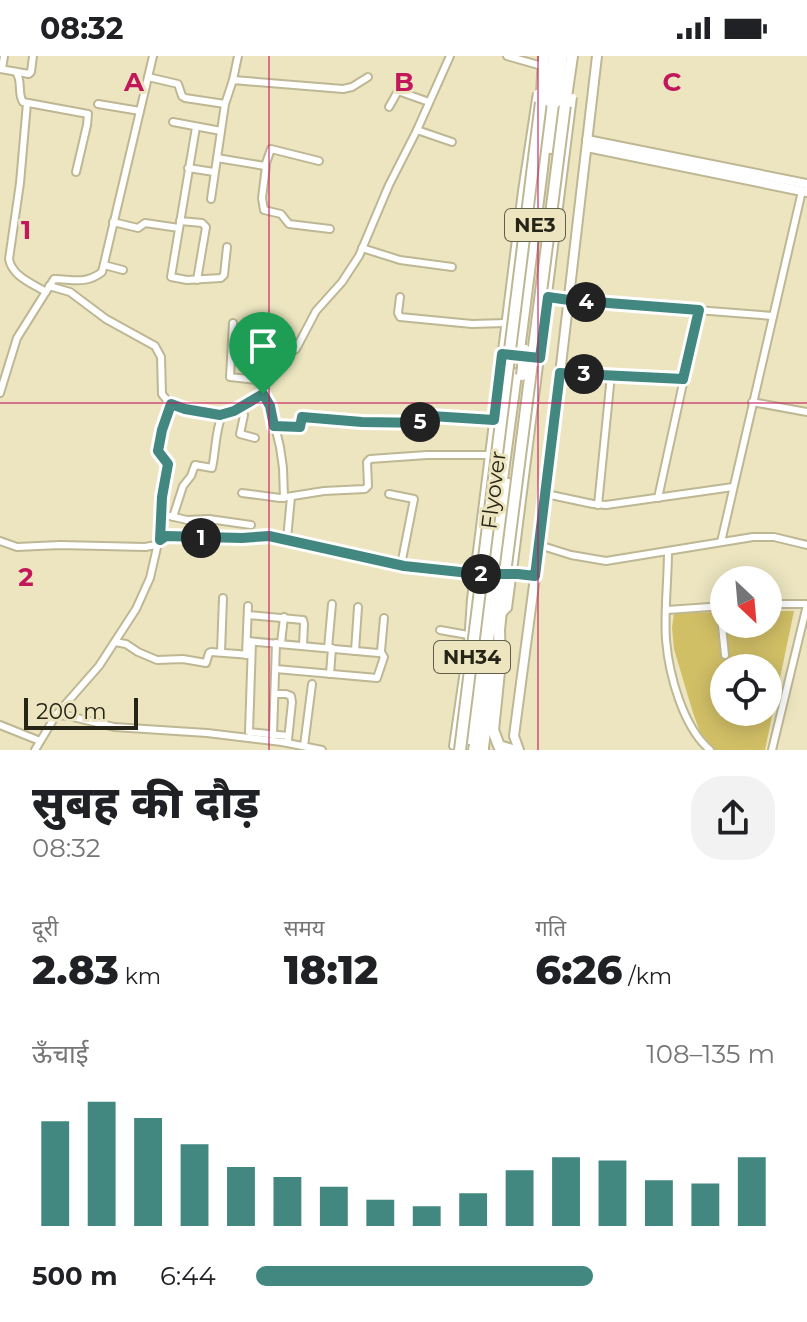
<!DOCTYPE html>
<html lang="hi">
<head>
<meta charset="utf-8">
<style>
	:root { --surface:#fff; --page:#f2f2f2; --text:#202124; --muted:#757577; --accent:#428880 }
	body { margin:0; font-family:Montserrat,"Noto Sans Devanagari",sans-serif; background:var(--page); color:var(--text); height:100vh; display:flex; flex-direction:column; font-size:30px; white-space:nowrap }
	* { box-sizing:border-box; margin:0 }
	p { font-size:26px; color:var(--muted) }
	.icon { flex:none; width:44px; height:44px; fill:none; stroke:currentColor; stroke-width:2; stroke-linecap:round; stroke-linejoin:round }
	.map { position:relative; height:694px; overflow:hidden }
	.side { display:flex; flex-direction:column; background:var(--surface); flex:1 }
	.side>* { flex:none }
	.needle { width:52px; rotate:154deg }
	.fabs { position:absolute; left:710px; top:510px; display:grid; gap:16px }
	.fabs a { display:grid; place-items:center; width:72px; height:72px; border-radius:50%; background:var(--surface); box-shadow:0 4px 20px #0003; font-size:40px }
	.scale { position:absolute; left:24px; bottom:20px; width:114px; box-sizing:border-box; padding-left:8px; border:4px solid #262416; border-top:0; font-size:22px; line-height:28px; white-space:nowrap; color:#262416; -webkit-text-stroke:6px #ece5c0; paint-order:stroke }
	.pin { position:absolute; display:grid; place-items:center; width:68px; height:68px; color:#fff; margin:-82px -34px; border-radius:50% 50% 50% 0; rotate:-45deg; box-shadow:0 0 8px #0007 }
	.pin .icon { rotate:45deg }
	.km { position:absolute; width:40px; height:40px; margin:-20px; border-radius:50%; background:#222; color:#fff; font-size:22px; line-height:40px; text-align:center }
	.round { display:grid; place-items:center; flex:none; width:84px; height:84px; border-radius:32px; background:var(--page) }
	.overview { display:flex; align-items:center; justify-content:space-between; height:136px; padding:0 32px }
	h1 { font-size:44px; font-weight:800; line-height:60px }
	.stats { display:grid; grid-template-columns:repeat(3,1fr); gap:12px; height:136px; padding:8px 32px }
	.stats div { display:grid; align-content:center }
	.stats b { font-size:40px; font-weight:800 }
	.stats small { font-size:22px; font-weight:400 }
	.stats p { font-size:22px }
	.chart { height:224px; padding:16px 32px }
	.chart p { display:flex; justify-content:space-between }
	.chart svg { width:100%; height:144px; margin-top:8px; stroke:var(--accent); stroke-width:6 }
	ul { padding:0 32px; list-style:none; font-size:26px }
	li { display:grid; grid-template-columns:128px 96px 1fr; align-items:center; height:60px }
	li i { height:20px; border-radius:10px; background:var(--accent) }
	.status { display:flex; justify-content:space-between; align-items:center; height:56px; padding:0 40px; background:var(--surface); direction:ltr }
	.status svg { height:22px; fill:currentColor }
	.map>svg:first-child { display:block }
</style>
</head>
<body>
<div class="status"><b>08:32</b><svg viewBox="0 0 49 12"><path d="M0 12V9h3v3zM5 12V6h3v6zM10 12V3h3v9zM15 12V0h3v12zM26 1h20v11H26zM47 4h2v5h-2z"/></svg></div>
<div class="map">
<svg width="807" height="694" viewBox="0 0 807 694">
	<rect width="100%" height="100%" fill="#ece5c0"/>
	<path fill="#d1bf66" fill-rule="evenodd" d="M 768,555 L 794,555 L 765,694 L 715,694 L 700,676 L 693,657 L 674,593 L 672,572 L 674,557 L 724,556 L 724,568 L 768,568 ZM 724,612 L 768,612 L 768,656 L 724,656 Z"/>
	<g fill="none" stroke-linecap="round" stroke-linejoin="round">
		<g stroke="#beb794" stroke-width="10">
			<g id="minor">
				<path d="M 507,0 L 542,10"/>
				<path d="M 0,13 L 29,18 L 31,16 L 33,0"/>
				<path d="M 2,13 L 4,0"/>
				<path d="M 16,16 C 23,26 17,37 23,46 L 88,58 L 87,69 L 76,116"/>
				<path d="M 148,21 L 178,28 L 182,40 L 185,42 L 225,48"/>
				<path d="M 233,24 L 238,0"/>
				<path d="M 27,47 L 20,127 L 9,203 C 12,220 31,227 46,236"/>
				<path d="M 98,48 L 140,55"/>
				<path d="M 389,51 L 398,35 L 429,46"/>
				<path d="M 173,66 L 221,75"/>
				<path d="M 196,71 L 171,221 L 187,224 L 221,222 L 224,219 L 227,191"/>
				<path d="M 417,74 L 452,86"/>
				<path d="M 217,102 L 265,110 L 271,93 L 319,105"/>
				<path d="M 266,110 L 262,142 L 264,154 L 281,158 L 289,168 L 330,173"/>
				<path d="M 188,112 L 214,116"/>
				<path d="M 211,143 L 225,48 L 233,24 L 343,33 L 352,31 L 368,21"/>
				<path d="M 180,165 L 202,167 L 206,171 L 197,224"/>
				<path d="M 113,166 L 138,172 L 145,167 L 179,172"/>
				<path d="M 362,192 L 400,204 L 452,211"/>
				<path d="M 104,209 L 123,214"/>
				<path d="M 49,230 L 70,236 L 106,263 L 155,290 L 161,301 L 162,338 C 171,353 204,361 222,359 C 230,358 256,344 263,338"/>
				<path d="M 400,241 L 398,257 L 400,261 L 472,268 L 506,267"/>
				<path d="M 548,241 L 569,244 L 773,260"/>
				<path d="M 233,267 L 230,321 L 266,325"/>
				<path d="M 560,317 L 683,323"/>
				<path d="M 0,337 L 17,282 L 54,223 C 72,223 85,229 102,216 L 153,0"/>
				<path d="M 752,346 L 807,356"/>
				<path d="M 240,351 L 244,359 L 240,378 L 255,382"/>
				<path d="M 274,370 L 300,371 L 303,361 L 367,366 L 427,367 L 431,360 L 494,364"/>
				<path d="M 242,437 L 280,442 L 324,435 L 365,433 L 368,430 L 367,406 L 370,403 L 427,399 L 489,399"/>
				<path d="M 389,438 L 414,443 L 401,509"/>
				<path d="M 546,438 L 593,448 L 606,449 L 733,431"/>
				<path d="M 284,442 L 283,412 L 280,391 L 270,350 L 263,338 L 266,323 L 271,313 L 282,302 L 296,293 L 316,255 L 342,226 L 359,200 L 389,129 L 417,74 L 450,0"/>
				<path d="M 658,442 L 699,254"/>
				<path d="M 598,449 L 611,319"/>
				<path d="M 161,458 L 187,464 L 209,463 L 251,469"/>
				<path d="M 173,461 L 183,430 L 191,420 L 195,409 L 212,412 C 216,394 215,376 222,359"/>
				<path d="M 287,483 L 291,441"/>
				<path d="M 160,484 L 162,441 L 168,408 L 158,395 L 162,374 L 171,348"/>
				<path d="M 0,485 L 17,491 L 60,489 L 145,491 L 156,489 L 162,482 L 166,480 L 221,482 L 275,481 L 404,510 L 476,518"/>
				<path d="M 721,486 L 802,135"/>
				<path d="M 539,489 L 571,499 L 606,505 L 753,481 L 774,481 L 807,489"/>
				<path d="M 668,495 C 668,525 664,555 666,584 C 669,619 683,671 710,694"/>
				<path d="M 513,515 L 572,48"/>
				<path d="M 511,518 L 535,520"/>
				<path d="M 768,548 L 807,548"/>
				<path d="M 720,550 L 725,599"/>
				<path d="M 667,554 L 724,550"/>
				<path d="M 248,559 L 303,564 L 304,568 L 303,589"/>
				<path d="M 501,559 L 508,552 L 512,521"/>
				<path d="M 440,574 L 468,579"/>
				<path d="M 247,585 L 378,597 L 381,595 L 384,562"/>
				<path d="M 115,586 L 126,588 L 138,596 L 157,604 L 183,603 L 206,607 L 209,597 L 211,596 L 251,599"/>
				<path d="M 252,586 L 249,676 L 288,680"/>
				<path d="M 281,587 L 284,561"/>
				<path d="M 328,592 L 332,548"/>
				<path d="M 355,595 L 358,551"/>
				<path d="M 221,596 L 223,542"/>
				<path d="M 246,599 L 248,550"/>
				<path d="M 276,613 L 377,622 L 384,601 L 381,596"/>
				<path d="M 330,618 L 332,592"/>
				<path d="M 275,638 L 286,638 L 291,640 L 292,646 L 288,684"/>
				<path d="M 56,659 L 69,660 L 114,671 L 207,677 L 282,686 L 322,694"/>
				<path d="M 0,669 L 40,685"/>
				<path d="M 273,679 L 276,587"/>
				<path d="M 304,690 L 312,628"/>
				<path d="M 453,690 L 468,587 L 471,543 L 522,135 L 536,43"/>
				<path d="M 35,694 L 56,659 L 99,610 L 136,553 L 150,522 L 158,487"/>
				<path d="M 772,694 L 807,549"/>
			</g>
		</g>
		<g stroke="#beb794" stroke-width="12">
			<g id="major">
				<path d="M 587,84 L 807,128"/>
				<path d="M 587,91 L 807,136"/>
				<path d="M 519,694 L 514,680 L 546,438 L 597,0"/>
			</g>
		</g>
		<g stroke="#beb794" stroke-width="14">
			<g id="highway">
				<path d="M 542,38 L 544,0"/>
				<path d="M 550,39 L 554,0"/>
				<path d="M 557,40 L 562,0"/>
				<path d="M 566,41 L 572,0"/>
				<path d="M 551,92 L 556,46"/>
				<path d="M 519,294 L 542,113 L 549,45"/>
				<path d="M 490,514 L 516,318"/>
				<path d="M 497,514 L 508,428"/>
				<path d="M 504,525 L 499,574 L 500,606 L 493,674 L 499,690 L 512,694"/>
				<path d="M 467,688 L 489,521"/>
				<path d="M 475,689 L 496,521"/>
				<path d="M 483,691 L 492,622"/>
			</g>
		</g>
		<use href="#minor" stroke="#fff" stroke-width="6"/>
		<use href="#major" stroke="#fff" stroke-width="8"/>
		<use href="#highway" stroke="#fff" stroke-width="10"/>
		<g stroke="#beb794" stroke-width="10" stroke-linecap="butt">
			<g id="minor-bridge">
				<path d="M 536,43 L 537,37"/>
				<path d="M 572,48 L 573,41"/>
				<path d="M 512,521 L 513,515"/>
			</g>
		</g>
		<g stroke="#beb794" stroke-width="14" stroke-linecap="butt">
			<g id="highway-bridge">
				<path d="M 549,45 L 550,39"/>
				<path d="M 556,46 L 557,40"/>
				<path d="M 522,319 L 525,294"/>
				<path d="M 489,521 L 490,514"/>
				<path d="M 496,521 L 497,514"/>
				<path d="M 504,525 L 566,41"/>
				<path d="M 460,694 L 542,38"/>
				<path d="M 474,694 L 475,689"/>
				<path d="M 483,694 L 483,691"/>
			</g>
		</g>
		<use href="#minor-bridge" stroke="#fff" stroke-width="6"/>
		<use href="#highway-bridge" stroke="#fff" stroke-width="10"/>
	</g>
	<g fill="none" stroke-linecap="round" stroke-linejoin="round">
		<g stroke="#fff" stroke-width="16">
			<path id="route" d="M 548,241 L 569,244 L 699,254 L 683,323 L 560,317 L 535,520 L 518,518 L 479,518 L 404,510 L 269,480 L 242,482 L 166,480 L 160,484 L 162,441 L 168,408 L 158,395 L 162,374 L 171,348 L 185,353 L 220,359 L 234,355 L 263,338 L 270,350 L 274,370 L 300,371 L 302,361 L 362,366 L 427,367 L 431,360 L 494,364 L 502,298 L 540,302 Z"/>
		</g>
		<use href="#route" stroke="#428880" stroke-width="10"/>
	</g>
	<path fill="none" stroke="#c2185b" stroke-width="2" stroke-opacity="0.55" d="M 269,0 L 269,694M 538,0 L 538,694M 0,347 L 807,347"/>
	<g text-anchor="middle" stroke-width="6" stroke-linejoin="round" paint-order="stroke">
		<g fill="#ece5c0" stroke="#615e49" stroke-width="2">
			<rect x="505" y="153" width="60" height="32" rx="6"/>
			<rect x="434" y="585" width="76" height="32" rx="6"/>
		</g>
		<g font-size="20" font-weight="bold" fill="#262416">
			<text x="535" y="176">NE3</text>
			<text x="472" y="608">NH34</text>
		</g>
		<g font-size="22" fill="#262416" stroke="#ece5c0">
			<text transform="translate(493 434) rotate(-83)" y="8">Flyover</text>
		</g>
	</g>
	<g font-size="26" text-anchor="middle" font-weight="bold" fill="#c2185b" stroke="#ece5c0" stroke-width="6" stroke-linejoin="round" paint-order="stroke">
		<text x="134" y="35">A</text>
		<text x="404" y="35">B</text>
		<text x="672" y="35">C</text>
		<text x="26" y="183">1</text>
		<text x="26" y="530">2</text>
	</g>
</svg>
<div class="fabs">
<a><svg class="needle" viewBox="-14 -14 28 28"><path d="M0-13l5 13h-10z" fill="#e53935"/><path d="M0 13l5-13h-10z" fill="#757577"/></svg></a>
<a><svg class="icon" aria-label="locate" viewBox="0 0 24 24"><circle cx="12" cy="12" r="6"/><path d="M12 2v4M12 18v4M2 12h4M18 12h4"/></svg></a>
</div>
<div class="scale">200 m</div>
<div class="pin" style="left:263px;top:338px;background:#1e9e55"><svg class="icon" aria-label="arrive" viewBox="0 0 24 24"><path d="M6 21V4h12l-3 4 3 4H6"/></svg></div>
<b class="km" style="left:201px;top:482px">1</b>
<b class="km" style="left:481px;top:518px">2</b>
<b class="km" style="left:584px;top:318px">3</b>
<b class="km" style="left:586px;top:246px">4</b>
<b class="km" style="left:420px;top:366px">5</b>
</div>
<section class="side">
<div class="overview"><div><h1>सुबह की दौड़</h1><p>08:32</p></div><a class="round"><svg class="icon" aria-label="share" viewBox="0 0 24 24"><path d="M12 15V3M7 8l5-5 5 5M5 13v7h14v-7"/></svg></a></div>
<div class="stats">
<div><p>दूरी</p><b>2.83<small> km</small></b></div>
<div><p>समय</p><b>18:12</b></div>
<div><p>गति</p><b>6:26<small> /km</small></b></div>
</div>
<div class="chart"><p><span>ऊँचाई</span>108–135 m</p>
<svg viewBox="0 0 160 44" preserveAspectRatio="none"><path d="M5 44V12M15 44V6M25 44V11M35 44V19M45 44V26M55 44V29M65 44V32M75 44V36M85 44V38M95 44V34M105 44V27M115 44V23M125 44V24M135 44V30M145 44V31M155 44V23"/></svg>
</div>
<ul>
<li><b>500 m</b>6:44<i style="width:65%"></i></li>
</ul>
</section>
</body>
</html>
